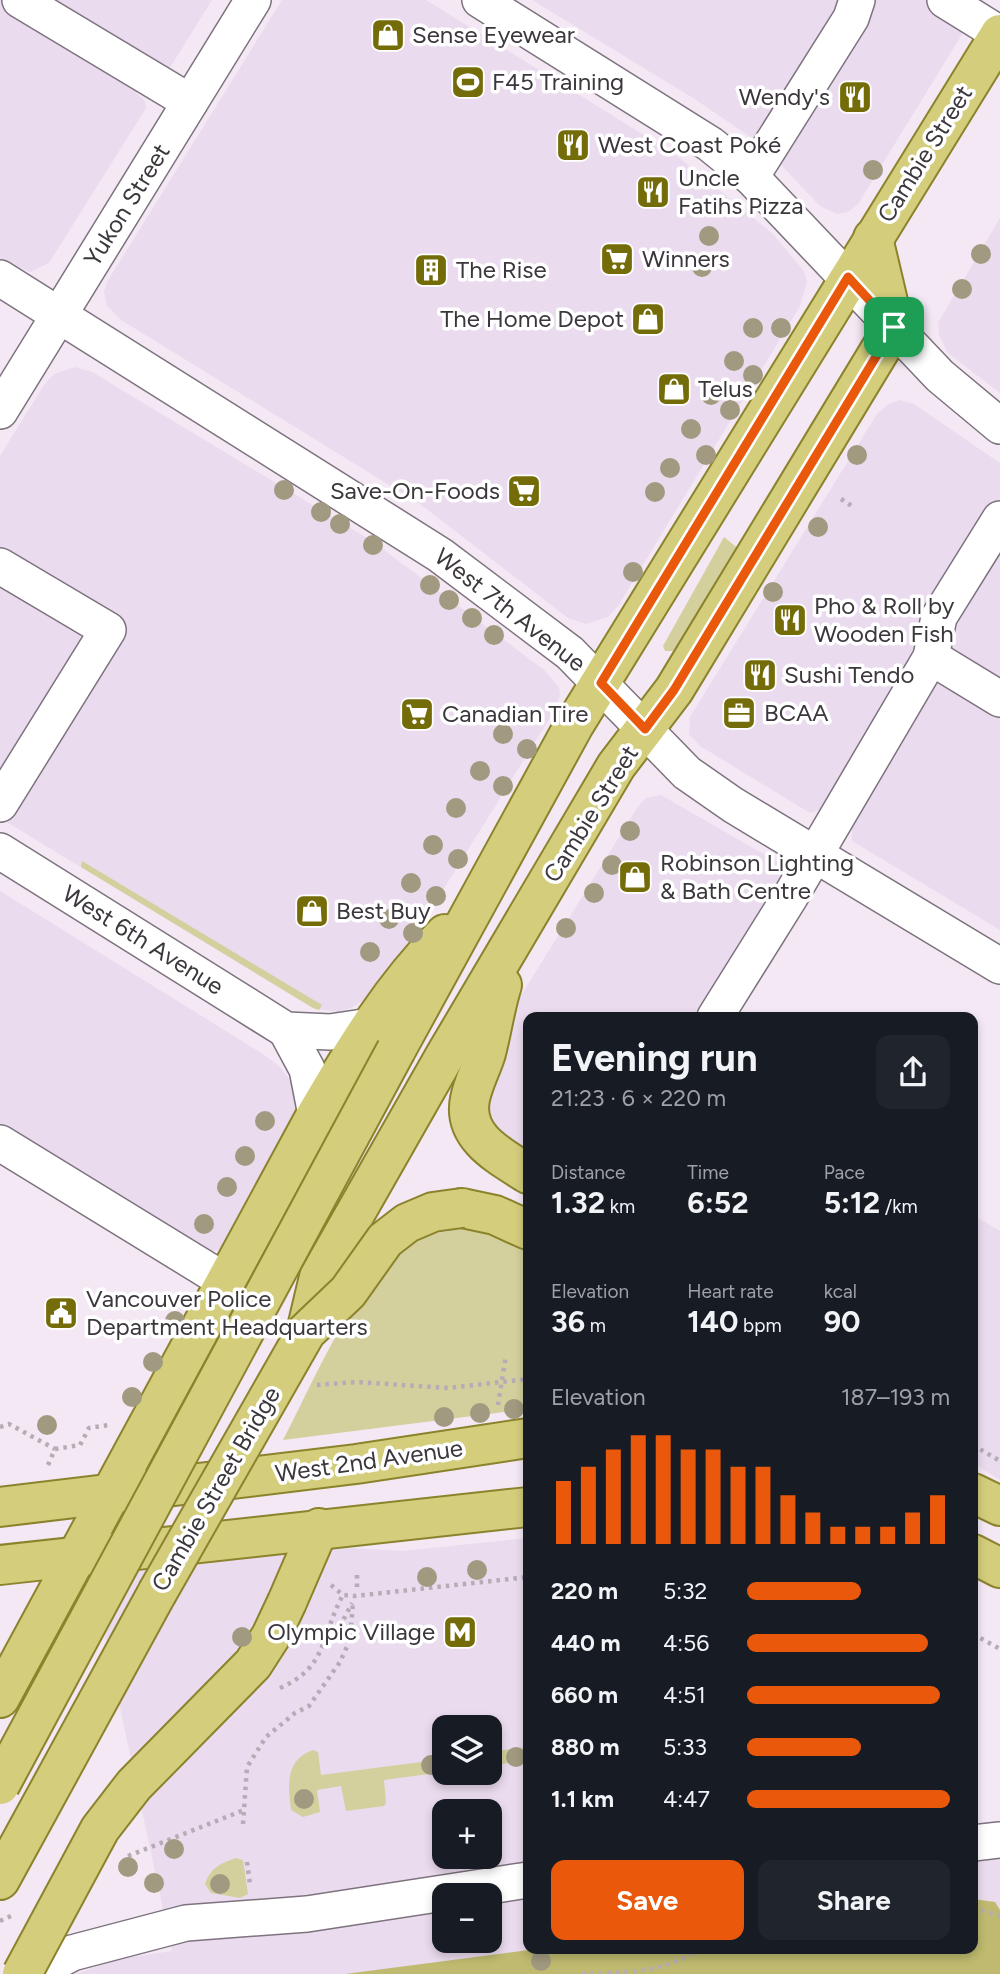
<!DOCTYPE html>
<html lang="en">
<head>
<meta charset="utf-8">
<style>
	:root { --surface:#171b24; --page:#20242c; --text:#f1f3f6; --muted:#9ea1a6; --accent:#ea580c }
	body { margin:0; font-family:Figtree,sans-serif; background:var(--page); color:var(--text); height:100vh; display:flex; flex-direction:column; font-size:26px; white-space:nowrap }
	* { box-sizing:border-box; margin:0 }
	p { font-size:23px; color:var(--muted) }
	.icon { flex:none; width:38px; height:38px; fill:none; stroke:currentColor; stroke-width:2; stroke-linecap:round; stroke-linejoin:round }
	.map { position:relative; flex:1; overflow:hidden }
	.sheet { position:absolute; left:523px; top:1012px; width:455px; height:942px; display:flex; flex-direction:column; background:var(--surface); border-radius:14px; box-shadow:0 4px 10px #0003 }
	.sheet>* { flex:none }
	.tools { position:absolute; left:432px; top:1715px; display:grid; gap:14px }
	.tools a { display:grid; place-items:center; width:70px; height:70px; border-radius:14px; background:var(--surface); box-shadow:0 4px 10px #0003; font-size:35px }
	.pin { position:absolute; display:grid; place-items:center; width:60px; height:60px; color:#fff; margin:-30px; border-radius:14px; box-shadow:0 4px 10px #0006 }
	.round { display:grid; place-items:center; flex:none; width:74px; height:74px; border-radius:14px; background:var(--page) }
	.overview { display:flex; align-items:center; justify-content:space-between; height:119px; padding:0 28px }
	h1 { font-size:38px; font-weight:700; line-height:52px }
	.stats { display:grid; grid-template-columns:repeat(3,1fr); gap:10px; height:119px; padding:7px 28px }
	.stats div { display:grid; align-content:center }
	.stats b { font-size:30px; font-weight:700 }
	.stats small { font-size:19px; font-weight:400 }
	.stats p { font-size:19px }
	.chart { height:196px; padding:14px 28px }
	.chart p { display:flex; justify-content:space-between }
	.chart svg { width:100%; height:126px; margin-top:7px; stroke:var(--accent); stroke-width:6 }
	.primary-button { display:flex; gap:14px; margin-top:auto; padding:14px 28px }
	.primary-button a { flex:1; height:80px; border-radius:14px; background:var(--accent); color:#fff; font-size:28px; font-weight:700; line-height:80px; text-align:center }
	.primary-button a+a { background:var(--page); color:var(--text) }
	ul { padding:0 28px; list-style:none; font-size:23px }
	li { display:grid; grid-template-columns:112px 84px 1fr; align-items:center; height:52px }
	li i { height:18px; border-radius:9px; background:var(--accent) }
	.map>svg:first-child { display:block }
</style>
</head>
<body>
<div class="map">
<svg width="1000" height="1974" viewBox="0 0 1000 1974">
	<rect width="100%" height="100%" fill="#f3e8f4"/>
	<g fill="#ebdbee" fill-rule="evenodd">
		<path d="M 0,0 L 212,0 L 169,69 L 152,69 L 136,93 L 145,101 L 146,108 L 49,263 L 30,272 L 0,258 Z"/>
		<path d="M 282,0 L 426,0 L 676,155 L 773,234 L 804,271 L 807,282 L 800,306 L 618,606 L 608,617 L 586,624 L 568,618 L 420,504 L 121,320 L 107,306 L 104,292 L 107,282 Z"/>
		<path d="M 532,0 L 983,0 L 858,204 L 848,212 L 837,214 L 820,206 L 761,144 L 693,98 Z"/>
		<path d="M 1000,218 L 1000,393 L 948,353 L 939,335 L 938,323 Z"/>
		<path d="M 75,367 L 92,372 L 372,541 L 544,670 L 559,687 L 560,695 L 553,713 L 382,988 L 353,1007 L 338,1012 L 313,1008 L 0,818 L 0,456 L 44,385 L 54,374 Z"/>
		<path d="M 899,400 L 914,404 L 1000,463 L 1000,930 L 852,841 L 852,815 L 825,808 L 810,813 L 700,746 L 689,734 L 690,717 L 877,414 L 887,405 Z"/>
		<path d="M 661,795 L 781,864 L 781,890 L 715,1017 L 528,1017 L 528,1167 L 498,1145 L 484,1100 L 514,1007 L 637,808 L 646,798 Z"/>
		<path d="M 0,891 L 263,1054 L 279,1066 L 290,1080 L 295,1094 L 297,1114 L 227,1247 L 210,1252 L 0,1143 Z"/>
		<path d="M 973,1215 L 1000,1231 L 1000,1480 L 973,1463 Z"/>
		<path d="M 528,1538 L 528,1948 L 973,1948 L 973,1860 L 1000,1856 L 1000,1974 L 76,1974 L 119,1959 L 172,1951 L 94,1586 L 104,1569 L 195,1558 L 352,1548 L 403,1551 ZM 444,1727 L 490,1727 L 490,1773 L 444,1773 ZM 444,1811 L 490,1811 L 490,1857 L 444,1857 ZM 444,1895 L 490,1895 L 490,1941 L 444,1941 Z"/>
	</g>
	<g fill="#d3d09d">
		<path d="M 724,537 L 740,550 L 673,651 L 665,651 L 663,646 Z"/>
		<path d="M 82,861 L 322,1005 L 319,1010 L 313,1008 L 81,867 Z"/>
		<path d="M 467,1228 L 493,1232 L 528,1249 L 528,1409 L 283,1440 C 312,1386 362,1262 420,1238 C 435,1232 451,1231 467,1228 Z"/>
		<path d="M 528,1747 L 528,1760 L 490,1766 L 490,1752 Z"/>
		<path d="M 313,1750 L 318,1752 L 321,1775 L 444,1759 L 444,1772 L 384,1780 L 386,1803 L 384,1806 L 346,1811 L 341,1786 L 317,1790 L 320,1812 L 303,1817 L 291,1810 C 288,1785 285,1760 313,1750 Z"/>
		<path d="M 236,1858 L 243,1860 L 248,1894 L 240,1898 L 211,1893 L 205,1884 C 210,1868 221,1863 236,1858 Z"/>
	</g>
	<path fill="#bfba6f" d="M 973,1899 L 995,1902 L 1000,1910 L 1000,1974 L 345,1974 L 544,1948 L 973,1948 Z"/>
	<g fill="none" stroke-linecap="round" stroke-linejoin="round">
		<g stroke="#7d737e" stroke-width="38">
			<g id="minor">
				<path d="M 20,0 L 190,102"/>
				<path d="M 480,0 L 710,144 L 751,177 L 940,376 L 1000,426"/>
				<path d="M 945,0 L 1000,34"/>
				<path d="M 751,177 L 851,18 L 857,0"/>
				<path d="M 0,278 L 440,555 L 570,653 L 687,773 L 733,805 L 1000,966"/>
				<path d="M 0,411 L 253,0"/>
				<path d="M 0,566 L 108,630 L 0,804"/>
				<path d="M 931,657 L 1000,699"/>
				<path d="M 0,851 L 286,1030 L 330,1032 L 370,1026"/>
				<path d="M 715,1017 L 790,897 L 931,657 L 939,617 L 1000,519"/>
				<path d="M 286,1030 L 307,1069 L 316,1115"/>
				<path d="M 0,1143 L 225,1281"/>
				<path d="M 973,1843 L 1000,1840"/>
				<path d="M 33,1974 L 72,1953 L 186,1923 L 307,1914 L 528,1880"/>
			</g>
		</g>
		<g stroke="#8b832c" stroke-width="42">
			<g id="major">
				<path d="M 502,985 C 495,1007 492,1030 486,1053 C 481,1069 473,1083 470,1099 C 462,1138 502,1157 528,1174"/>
				<path d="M 396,1050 L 574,725 L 1000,34"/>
				<path d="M 462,1208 L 495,1215 L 528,1230"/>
				<path d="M 306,1332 L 319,1277 L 446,1054 L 616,766 L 674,690 L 894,327 L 873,238"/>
				<path d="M 973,1493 L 1000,1506"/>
				<path d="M 0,1507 L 356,1464 L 528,1438"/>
				<path d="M 973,1554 L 1000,1568"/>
				<path d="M 0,1565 L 528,1507"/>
				<path d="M 287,1602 L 319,1528"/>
				<path d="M 0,1698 L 316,1115 C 354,1050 392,987 445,934"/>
				<path d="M 0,1880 L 157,1593"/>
			</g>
		</g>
		<g stroke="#b5acb6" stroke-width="4.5" stroke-dasharray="3.5 5" stroke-linecap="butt">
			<path d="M 841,499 L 852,506"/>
			<path d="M 317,1385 L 357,1382 L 448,1388 L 528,1379"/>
			<path d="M 498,1405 L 506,1355"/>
			<path d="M 0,1427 L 9,1424 L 55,1449"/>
			<path d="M 973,1445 L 1000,1461"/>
			<path d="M 55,1449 L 80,1445 L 89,1428 L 109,1425"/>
			<path d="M 48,1465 L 55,1449"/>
			<path d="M 331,1585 L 343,1595 L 355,1596 L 528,1577"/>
			<path d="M 357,1587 L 357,1575"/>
			<path d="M 335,1632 L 350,1639"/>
			<path d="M 973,1634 L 1000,1649"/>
			<path d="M 332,1642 L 352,1603"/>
			<path d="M 280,1688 C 328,1667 320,1637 343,1595"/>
			<path d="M 243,1824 L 247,1767 L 266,1737 L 295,1713 L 309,1706 L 340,1662 L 350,1640 L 353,1602"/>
			<path d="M 128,1856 L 244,1810"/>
			<path d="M 247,1862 L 250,1884"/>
			<path d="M 973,1908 L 1000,1916"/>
			<path d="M 0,1921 L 11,1916"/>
			<path d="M 582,1974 C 619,1972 671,1974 698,1948"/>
		</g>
		<use href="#minor" stroke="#fff" stroke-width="35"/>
		<use href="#major" stroke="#d3cd7c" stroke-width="38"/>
		<g stroke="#8b832c" stroke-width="42" stroke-linecap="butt">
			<g id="major-bridge">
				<path d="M 157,1593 L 306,1332 L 348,1292 L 385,1240 L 407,1223 L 433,1212 L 462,1208"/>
				<path d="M 0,1785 L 396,1050"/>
				<path d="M 22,1974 L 100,1829 L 134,1785 L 253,1664 L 271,1636 L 287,1602"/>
			</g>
		</g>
		<use href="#major-bridge" stroke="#d3cd7c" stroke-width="38"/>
	</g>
	<g fill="#a19a80">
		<circle cx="873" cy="170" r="10"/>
		<circle cx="709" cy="236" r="10"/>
		<circle cx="981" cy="254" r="10"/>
		<circle cx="702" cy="267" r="10"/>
		<circle cx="962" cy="289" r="10"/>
		<circle cx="753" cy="328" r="10"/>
		<circle cx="781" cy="328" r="10"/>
		<circle cx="734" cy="361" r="10"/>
		<circle cx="753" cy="375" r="10"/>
		<circle cx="711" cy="395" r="10"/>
		<circle cx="730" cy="410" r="10"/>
		<circle cx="691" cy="429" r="10"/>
		<circle cx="706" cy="455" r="10"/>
		<circle cx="857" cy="455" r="10"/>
		<circle cx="670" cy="468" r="10"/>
		<circle cx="284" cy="490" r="10"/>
		<circle cx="655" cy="492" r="10"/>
		<circle cx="321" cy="512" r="10"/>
		<circle cx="340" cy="524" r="10"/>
		<circle cx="818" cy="527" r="10"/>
		<circle cx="373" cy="545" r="10"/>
		<circle cx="633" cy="572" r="10"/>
		<circle cx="430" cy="585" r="10"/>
		<circle cx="773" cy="592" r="10"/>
		<circle cx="449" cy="600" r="10"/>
		<circle cx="472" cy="618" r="10"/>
		<circle cx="494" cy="635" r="10"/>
		<circle cx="503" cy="734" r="10"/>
		<circle cx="527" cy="749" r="10"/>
		<circle cx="480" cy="771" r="10"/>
		<circle cx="503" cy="786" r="10"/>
		<circle cx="456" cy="808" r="10"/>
		<circle cx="630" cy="831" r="10"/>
		<circle cx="433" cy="845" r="10"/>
		<circle cx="458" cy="859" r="10"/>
		<circle cx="612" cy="865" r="10"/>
		<circle cx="411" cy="883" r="10"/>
		<circle cx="594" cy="893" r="10"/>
		<circle cx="436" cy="896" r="10"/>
		<circle cx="389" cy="919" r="10"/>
		<circle cx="566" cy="928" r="10"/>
		<circle cx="413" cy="933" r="10"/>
		<circle cx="370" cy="952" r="10"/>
		<circle cx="265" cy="1121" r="10"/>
		<circle cx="245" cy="1156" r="10"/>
		<circle cx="227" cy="1187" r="10"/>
		<circle cx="204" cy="1224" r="10"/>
		<circle cx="175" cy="1321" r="10"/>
		<circle cx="153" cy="1362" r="10"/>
		<circle cx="132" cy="1397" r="10"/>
		<circle cx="514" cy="1409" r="10"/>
		<circle cx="480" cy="1413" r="10"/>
		<circle cx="444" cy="1417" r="10"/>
		<circle cx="47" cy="1425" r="10"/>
		<circle cx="477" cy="1570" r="10"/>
		<circle cx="427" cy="1577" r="10"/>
		<circle cx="242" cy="1637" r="10"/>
		<circle cx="516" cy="1757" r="10"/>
		<circle cx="431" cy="1765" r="10"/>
		<circle cx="304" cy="1799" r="10"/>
		<circle cx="174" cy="1849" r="10"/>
		<circle cx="128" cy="1867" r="10"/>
		<circle cx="154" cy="1883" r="10"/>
		<circle cx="220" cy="1884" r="10"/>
		<circle cx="541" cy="1961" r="10"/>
	</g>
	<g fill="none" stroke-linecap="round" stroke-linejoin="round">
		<g stroke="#fff" stroke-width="14">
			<path id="route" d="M 848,277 L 894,327 L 674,690 L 645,729 L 601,683 Z"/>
		</g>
		<use href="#route" stroke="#ea580c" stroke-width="9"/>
	</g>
	<defs>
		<g id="shop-square" transform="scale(1.75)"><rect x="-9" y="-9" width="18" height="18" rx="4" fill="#746c08" stroke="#fff"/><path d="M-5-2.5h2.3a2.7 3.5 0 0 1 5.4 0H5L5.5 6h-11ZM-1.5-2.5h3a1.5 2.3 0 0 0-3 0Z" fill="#fff"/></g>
		<g id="stadium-square" transform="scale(1.75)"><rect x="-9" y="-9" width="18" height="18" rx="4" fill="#746c08" stroke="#fff"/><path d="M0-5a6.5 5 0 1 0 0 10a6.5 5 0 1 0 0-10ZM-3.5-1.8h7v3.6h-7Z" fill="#fff"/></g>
		<g id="restaurant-square" transform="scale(1.75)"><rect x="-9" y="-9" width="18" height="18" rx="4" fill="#746c08" stroke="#fff"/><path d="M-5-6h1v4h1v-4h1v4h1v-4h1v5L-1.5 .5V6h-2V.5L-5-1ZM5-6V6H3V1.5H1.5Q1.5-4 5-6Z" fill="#fff"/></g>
		<g id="supermarket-square" transform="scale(1.75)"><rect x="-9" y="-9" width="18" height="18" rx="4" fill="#746c08" stroke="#fff"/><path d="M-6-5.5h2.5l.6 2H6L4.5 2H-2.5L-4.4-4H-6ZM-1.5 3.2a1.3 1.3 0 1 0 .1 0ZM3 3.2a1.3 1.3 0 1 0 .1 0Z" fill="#fff"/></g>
		<g id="building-square" transform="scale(1.75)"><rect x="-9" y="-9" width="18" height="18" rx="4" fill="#746c08" stroke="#fff"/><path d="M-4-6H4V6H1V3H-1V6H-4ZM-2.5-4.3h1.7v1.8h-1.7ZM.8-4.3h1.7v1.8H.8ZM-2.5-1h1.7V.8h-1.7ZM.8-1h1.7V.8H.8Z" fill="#fff"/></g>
		<g id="office-square" transform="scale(1.75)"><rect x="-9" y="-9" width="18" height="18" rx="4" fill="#746c08" stroke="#fff"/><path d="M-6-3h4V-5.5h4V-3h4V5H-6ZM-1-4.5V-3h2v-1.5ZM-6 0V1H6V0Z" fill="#fff"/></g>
		<g id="civic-square" transform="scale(1.75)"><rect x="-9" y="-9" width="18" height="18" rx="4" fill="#746c08" stroke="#fff"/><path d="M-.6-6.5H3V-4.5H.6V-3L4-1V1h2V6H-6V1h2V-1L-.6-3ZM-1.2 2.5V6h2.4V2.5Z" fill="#fff"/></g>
		<g id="metro-square" transform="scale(1.75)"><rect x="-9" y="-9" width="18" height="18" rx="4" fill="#746c08" stroke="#fff"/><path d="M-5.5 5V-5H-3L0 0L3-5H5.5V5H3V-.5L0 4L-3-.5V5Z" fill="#fff"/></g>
	</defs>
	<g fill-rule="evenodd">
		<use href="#shop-square" x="388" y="35"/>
		<use href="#stadium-square" x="468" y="82"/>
		<use href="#restaurant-square" x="855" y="97"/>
		<use href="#restaurant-square" x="573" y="145"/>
		<use href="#restaurant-square" x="653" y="192"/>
		<use href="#supermarket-square" x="617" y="259"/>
		<use href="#building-square" x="431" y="270"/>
		<use href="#shop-square" x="648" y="319"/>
		<use href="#shop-square" x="674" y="389"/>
		<use href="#supermarket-square" x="524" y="491"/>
		<use href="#restaurant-square" x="790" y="620"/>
		<use href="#restaurant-square" x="760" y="675"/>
		<use href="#office-square" x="739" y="713"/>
		<use href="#supermarket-square" x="417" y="714"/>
		<use href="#shop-square" x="635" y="877"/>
		<use href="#shop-square" x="312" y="911"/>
		<use href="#civic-square" x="61" y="1313"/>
		<use href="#metro-square" x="460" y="1632"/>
	</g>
	<g text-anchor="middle" stroke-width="7" stroke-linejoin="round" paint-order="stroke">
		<g font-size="24" fill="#3b373c" stroke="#fff" text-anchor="start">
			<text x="412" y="43">Sense Eyewear</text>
			<text x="492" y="90">F45 Training</text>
			<text x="830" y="105" text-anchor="end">Wendy's</text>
			<text x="598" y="153">West Coast Poké</text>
			<text x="678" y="186">Uncle<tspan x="678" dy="28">Fatihs Pizza</tspan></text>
			<text x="642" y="267">Winners</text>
			<text x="456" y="278">The Rise</text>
			<text x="624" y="327" text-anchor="end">The Home Depot</text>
			<text x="698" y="397">Telus</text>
			<text x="500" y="499" text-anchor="end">Save-On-Foods</text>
			<text x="814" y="614">Pho &amp; Roll by<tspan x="814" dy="28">Wooden Fish</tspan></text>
			<text x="784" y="683">Sushi Tendo</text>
			<text x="764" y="721">BCAA</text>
			<text x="442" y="722">Canadian Tire</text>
			<text x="660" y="871">Robinson Lighting<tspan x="660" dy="28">&amp; Bath Centre</tspan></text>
			<text x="336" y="919">Best Buy</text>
			<text x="86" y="1307">Vancouver Police<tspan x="86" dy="28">Department Headquarters</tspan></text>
			<text x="435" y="1640" text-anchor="end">Olympic Village</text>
		</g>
		<g font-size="24" fill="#3b373c" stroke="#fff">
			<text transform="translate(925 154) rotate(-58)" y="8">Cambie Street</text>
			<text transform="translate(127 205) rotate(-58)" y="8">Yukon Street</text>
			<text transform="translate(510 610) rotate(38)" y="8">West 7th Avenue</text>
			<text transform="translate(591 814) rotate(-58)" y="8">Cambie Street</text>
			<text transform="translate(143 940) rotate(32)" y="8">West 6th Avenue</text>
			<text transform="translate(369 1461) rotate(-8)" y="8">West 2nd Avenue</text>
			<text transform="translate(216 1489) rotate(-60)" y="8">Cambie Street Bridge</text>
		</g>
	</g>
</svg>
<div class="tools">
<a><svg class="icon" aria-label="layers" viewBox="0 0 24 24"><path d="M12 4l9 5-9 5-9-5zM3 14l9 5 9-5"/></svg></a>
<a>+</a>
<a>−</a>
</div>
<div class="pin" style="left:894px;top:327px;background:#1e9e55"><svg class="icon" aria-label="arrive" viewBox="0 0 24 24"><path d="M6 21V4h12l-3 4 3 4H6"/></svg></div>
<section class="sheet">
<div class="overview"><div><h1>Evening run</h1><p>21:23 · 6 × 220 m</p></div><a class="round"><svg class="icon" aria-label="share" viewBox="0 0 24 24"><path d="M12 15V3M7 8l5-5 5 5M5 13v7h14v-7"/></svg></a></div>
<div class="stats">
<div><p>Distance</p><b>1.32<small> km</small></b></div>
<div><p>Time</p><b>6:52</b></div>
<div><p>Pace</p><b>5:12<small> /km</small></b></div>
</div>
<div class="stats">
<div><p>Elevation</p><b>36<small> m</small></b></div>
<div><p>Heart rate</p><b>140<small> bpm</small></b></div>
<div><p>kcal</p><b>90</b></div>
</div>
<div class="chart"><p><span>Elevation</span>187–193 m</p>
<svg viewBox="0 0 160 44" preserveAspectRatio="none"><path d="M5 44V22M15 44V17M25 44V11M35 44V6M45 44V6M55 44V11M65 44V11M75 44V17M85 44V17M95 44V27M105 44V33M115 44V38M125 44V38M135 44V38M145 44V33M155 44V27"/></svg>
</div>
<ul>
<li><b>220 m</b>5:32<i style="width:56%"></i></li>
<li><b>440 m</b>4:56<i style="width:89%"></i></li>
<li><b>660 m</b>4:51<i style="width:95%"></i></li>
<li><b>880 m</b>5:33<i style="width:56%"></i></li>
<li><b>1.1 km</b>4:47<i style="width:100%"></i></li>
</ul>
<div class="primary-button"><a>Save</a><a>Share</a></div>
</section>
</div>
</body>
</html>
